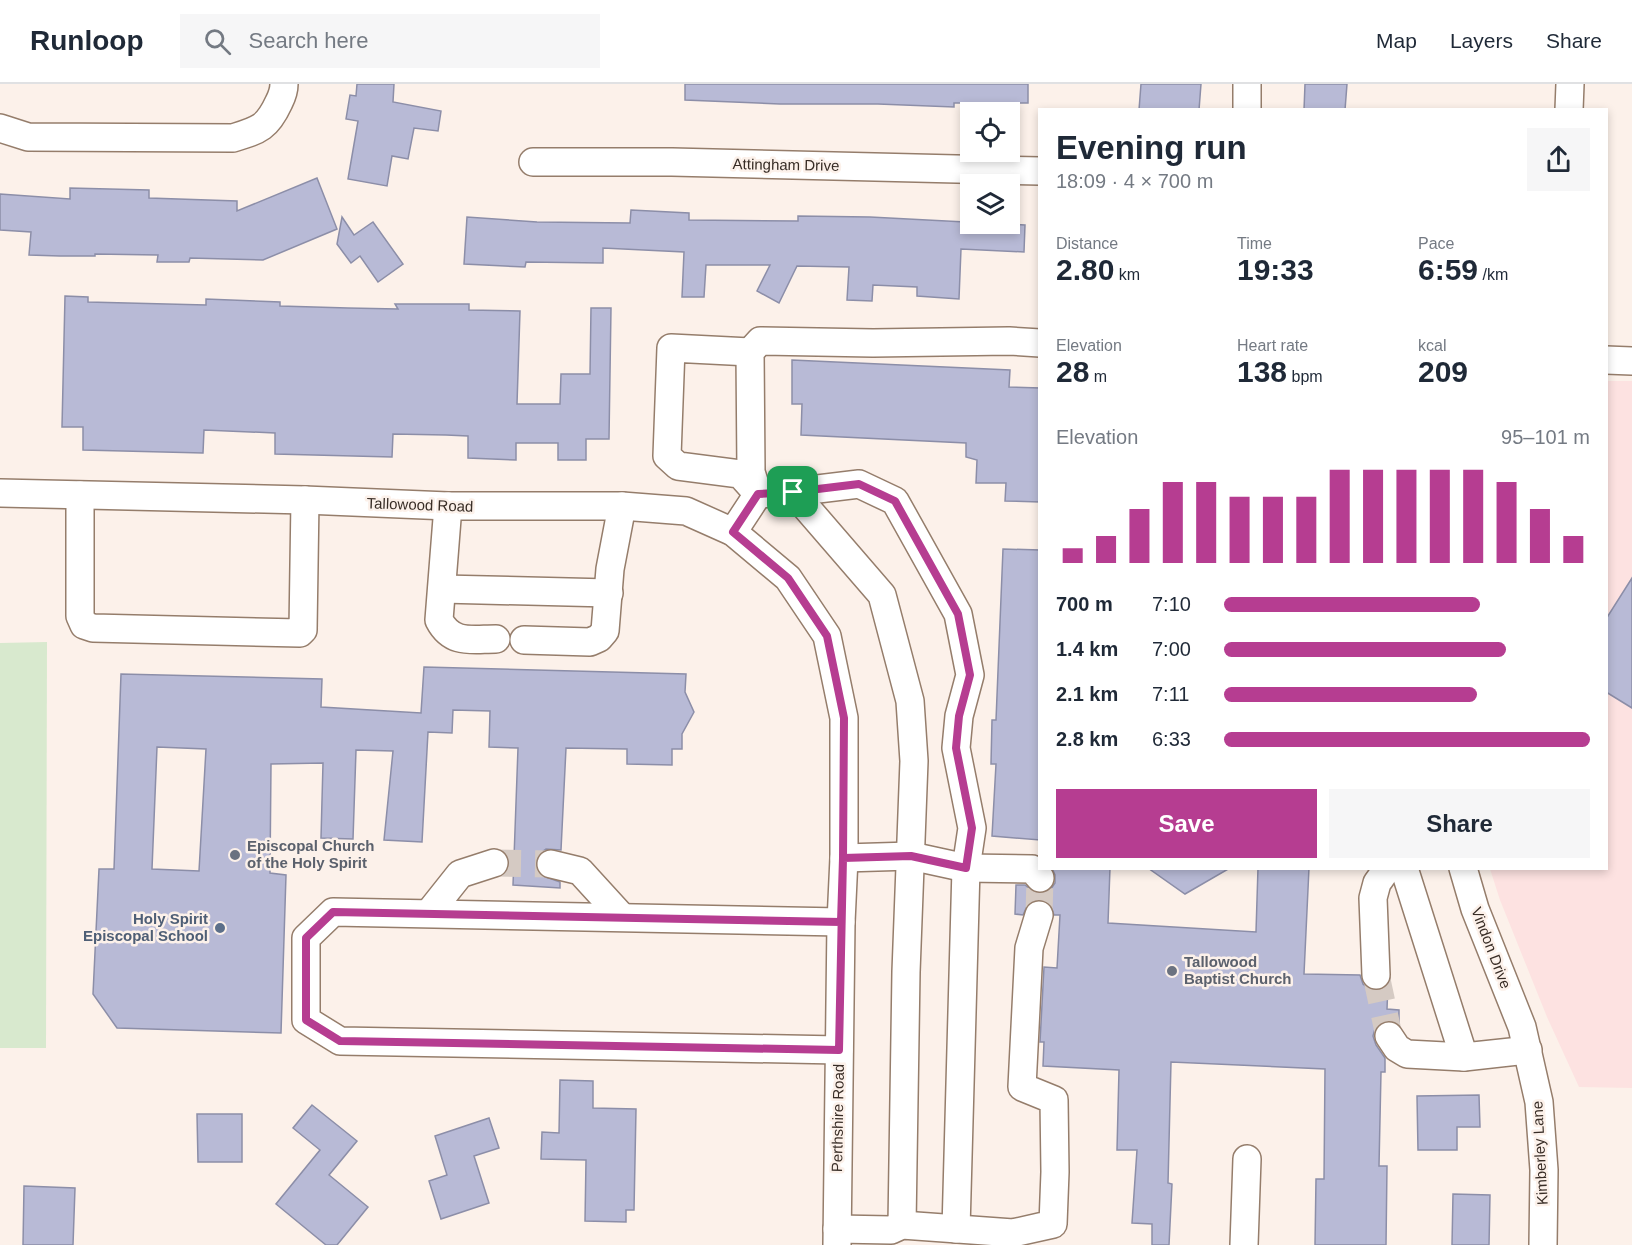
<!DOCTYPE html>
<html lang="en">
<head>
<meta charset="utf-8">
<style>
	:root { --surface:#fff; --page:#f6f6f7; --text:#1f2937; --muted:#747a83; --line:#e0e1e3; --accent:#b63d91 }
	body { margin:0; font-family:Arial,sans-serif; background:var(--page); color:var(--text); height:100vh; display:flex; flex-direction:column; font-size:22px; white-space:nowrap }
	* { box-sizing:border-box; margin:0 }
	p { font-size:20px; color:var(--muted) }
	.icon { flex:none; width:33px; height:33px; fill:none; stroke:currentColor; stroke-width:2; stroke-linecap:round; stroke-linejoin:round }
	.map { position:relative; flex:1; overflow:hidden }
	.side { position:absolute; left:1038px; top:24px; width:570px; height:762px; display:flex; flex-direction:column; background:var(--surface); border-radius:0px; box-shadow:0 3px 9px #0003 }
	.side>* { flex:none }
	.fabs { position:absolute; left:960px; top:18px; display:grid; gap:12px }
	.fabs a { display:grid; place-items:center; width:60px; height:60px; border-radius:0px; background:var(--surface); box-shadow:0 3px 9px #0003; font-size:30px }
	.pin { position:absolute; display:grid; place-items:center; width:51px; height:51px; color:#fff; margin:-26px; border-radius:12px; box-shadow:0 3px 9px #0006 }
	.round { display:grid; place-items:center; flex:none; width:63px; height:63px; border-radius:0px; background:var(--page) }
	.summary { display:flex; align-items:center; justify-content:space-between; height:102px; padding:0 18px }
	h1 { font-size:33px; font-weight:600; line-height:45px }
	.metrics { display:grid; grid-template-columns:repeat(3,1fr); gap:9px; height:102px; padding:6px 18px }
	.metrics div { display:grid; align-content:center }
	.metrics b { font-size:30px; font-weight:600 }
	.metrics small { font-size:16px; font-weight:400 }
	.metrics p { font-size:16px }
	.chart { height:168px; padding:12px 18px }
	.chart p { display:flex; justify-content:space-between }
	.chart svg { width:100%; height:108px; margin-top:6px; stroke:var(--accent); stroke-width:6 }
	.button { display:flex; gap:12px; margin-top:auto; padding:12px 18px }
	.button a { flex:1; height:69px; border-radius:0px; background:var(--accent); color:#fff; font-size:24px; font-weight:600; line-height:69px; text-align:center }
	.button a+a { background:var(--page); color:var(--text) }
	ul { padding:0 18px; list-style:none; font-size:20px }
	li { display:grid; grid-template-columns:96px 72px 1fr; align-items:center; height:45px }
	li i { height:15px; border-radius:8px; background:var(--accent) }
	header { display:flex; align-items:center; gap:36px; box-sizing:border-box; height:84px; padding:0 30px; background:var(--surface); border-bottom:2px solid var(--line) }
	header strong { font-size:28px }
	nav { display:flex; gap:33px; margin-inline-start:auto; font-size:21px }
	.search { width:420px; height:54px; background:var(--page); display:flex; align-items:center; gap:15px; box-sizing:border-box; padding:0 21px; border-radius:0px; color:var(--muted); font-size:22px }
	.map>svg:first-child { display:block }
</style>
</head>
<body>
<header>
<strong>Runloop</strong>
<div class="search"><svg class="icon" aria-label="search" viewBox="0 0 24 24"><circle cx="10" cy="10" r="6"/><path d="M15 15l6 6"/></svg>Search here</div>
<nav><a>Map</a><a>Layers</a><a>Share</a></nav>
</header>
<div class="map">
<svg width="1632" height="1161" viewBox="0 0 1632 1161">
	<rect width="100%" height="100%" fill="#fcf1ea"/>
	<path fill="#fde2e1" d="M 1607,297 L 1632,297 L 1632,1004 L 1579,1003 L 1547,933 L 1500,816 L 1490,785 L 1606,784 Z"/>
	<path fill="#d8e9ce" d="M 47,558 L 46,964 L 0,964 L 0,559 Z"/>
	<g fill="#b8bad6" stroke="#8c8ea8" stroke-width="1.5" fill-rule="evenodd">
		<path d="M 357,0 L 394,0 L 393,18 L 441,27 L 438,47 L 414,44 L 408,75 L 392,72 L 387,102 L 348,95 L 358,37 L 346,35 L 350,11 L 356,12 Z"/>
		<path d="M 685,0 L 1028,0 L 1028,19 L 954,19 L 954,23 L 878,20 L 780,20 L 685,16 Z"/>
		<path d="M 1141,0 L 1201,0 L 1199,26 L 1139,26 Z"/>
		<path d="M 1305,0 L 1347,0 L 1345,26 L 1304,26 Z"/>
		<path d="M 317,94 L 337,145 L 263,176 L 190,174 L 189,178 L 157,178 L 158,171 L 95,170 L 95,172 L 60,172 L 29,171 L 31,148 L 0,146 L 0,110 L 70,115 L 70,104 L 149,106 L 149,114 L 237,117 L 237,127 Z"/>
		<path d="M 631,126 L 689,129 L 689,136 L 798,137 L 798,132 L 870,133 L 1025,141 L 1024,168 L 961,165 L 959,215 L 917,212 L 917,203 L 873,201 L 872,217 L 847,216 L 849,183 L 797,182 L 779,219 L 757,207 L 770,181 L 706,181 L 704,213 L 682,213 L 684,168 L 603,164 L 603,179 L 526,178 L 525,183 L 464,180 L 467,133 L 537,138 L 630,139 Z"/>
		<path d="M 342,133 L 354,151 L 373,138 L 403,180 L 378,198 L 360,172 L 351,179 L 337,160 Z"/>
		<path d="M 65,212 L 88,213 L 88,218 L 206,221 L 206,215 L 280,218 L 280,222 L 348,224 L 398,225 L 395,220 L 469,220 L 469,226 L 520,227 L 517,320 L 560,320 L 561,290 L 590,290 L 591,224 L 611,224 L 609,355 L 586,355 L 586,376 L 558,376 L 558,359 L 516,359 L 516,376 L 468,374 L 468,352 L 446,351 L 393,350 L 392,373 L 275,370 L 275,349 L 204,346 L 203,369 L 83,366 L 83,343 L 62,343 Z"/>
		<path d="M 792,276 L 1010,286 L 1009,303 L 1040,304 L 1040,418 L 1005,417 L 1006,399 L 976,399 L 977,376 L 966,373 L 966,359 L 801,351 L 802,320 L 792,320 Z"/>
		<path d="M 1003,465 L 1040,466 L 1040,756 L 992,752 L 996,680 L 991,680 L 992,636 L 996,636 Z"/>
		<path d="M 1632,494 L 1632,624 L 1606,608 L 1606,535 Z"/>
		<path d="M 424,583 L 686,590 L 685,608 L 694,628 L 682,650 L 682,665 L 672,665 L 672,681 L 627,680 L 627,665 L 566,664 L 561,766 L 546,765 L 539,770 L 536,777 L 536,785 L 540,791 L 560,798 L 560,804 L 513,801 L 518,664 L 489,663 L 490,627 L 453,626 L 452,649 L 428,648 L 422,758 L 384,756 L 393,667 L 356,666 L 353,755 L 321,754 L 323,679 L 271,680 L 270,789 L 286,791 L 281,949 L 117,944 L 93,910 L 99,785 L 114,785 L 121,590 L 322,595 L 321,623 L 421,629 ZM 157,663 L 206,665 L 199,787 L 152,785 Z"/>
		<path d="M 1052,784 L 1110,784 L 1108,839 L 1256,848 L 1258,784 L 1309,784 L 1304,890 L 1360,891 L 1363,900 L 1369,905 L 1376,907 L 1384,905 L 1388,900 L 1387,925 L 1399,926 L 1399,940 L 1389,936 L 1381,939 L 1375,945 L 1373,952 L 1376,961 L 1385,974 L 1385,988 L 1381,988 L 1379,1082 L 1387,1082 L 1386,1161 L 1315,1161 L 1316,1095 L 1324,1095 L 1325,985 L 1171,978 L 1168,1099 L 1172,1100 L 1169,1161 L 1152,1161 L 1152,1140 L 1132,1139 L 1137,1066 L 1117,1066 L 1119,986 L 1043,982 L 1044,958 L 1040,958 L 1044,883 L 1057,884 L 1060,831 L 1054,831 L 1050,820 L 1044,816 L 1036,816 L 1028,820 L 1023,831 L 1015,830 L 1016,801 L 1025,801 L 1035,809 L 1044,809 L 1051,805 L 1055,799 L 1055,791 Z"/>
		<path d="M 1148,784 L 1230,784 L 1185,810 Z"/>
		<path d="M 560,996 L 593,997 L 593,1024 L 636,1025 L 634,1126 L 626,1126 L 626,1138 L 585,1137 L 586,1076 L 541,1075 L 542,1048 L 559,1049 Z"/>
		<path d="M 1479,1011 L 1480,1043 L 1457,1043 L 1457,1066 L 1418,1066 L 1417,1012 Z"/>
		<path d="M 312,1021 L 357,1057 L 329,1091 L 368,1123 L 337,1161 L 326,1161 L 276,1120 L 320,1066 L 293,1044 Z"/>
		<path d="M 197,1030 L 242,1030 L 242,1078 L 198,1078 Z"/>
		<path d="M 489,1034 L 499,1064 L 474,1072 L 489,1119 L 441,1135 L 429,1097 L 447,1091 L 435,1052 Z"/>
		<path d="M 24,1102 L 75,1104 L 73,1161 L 23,1161 Z"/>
		<path d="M 1453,1110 L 1490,1111 L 1489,1161 L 1452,1161 Z"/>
	</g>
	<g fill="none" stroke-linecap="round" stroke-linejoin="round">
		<g stroke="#d5cac3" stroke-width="27" stroke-dasharray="27 14" stroke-linecap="butt">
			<path d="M 494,779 L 551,780"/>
			<path d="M 1039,831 L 1040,794"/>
			<path d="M 1376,891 L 1389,952"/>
		</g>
		<g stroke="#957d6b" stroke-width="30">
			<g id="minor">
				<path d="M 1247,26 L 1247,0"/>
				<path d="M 1569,26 L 1570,0"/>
				<path d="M 0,44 L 28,53 L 233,54 C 259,46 267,44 279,18 C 282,12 284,7 284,0"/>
				<path d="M 533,78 L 672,78 L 1040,87"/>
				<path d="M 750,268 L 671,264 L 667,372 L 678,382 L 740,390 L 758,410 L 793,408 L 859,400 L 895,417 L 958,530 L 970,591 L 959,632 L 956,664 L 972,744 L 966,784 L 956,1145"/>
				<path d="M 1606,276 L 1632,277"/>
				<path d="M 793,408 L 882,511 L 910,617 L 914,677 L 906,888 L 902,1141"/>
				<path d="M 0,409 L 305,416 L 448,422 L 622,422 L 686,427 L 733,448 L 788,494 L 827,552 L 844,634 L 844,774 L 841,838 L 837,1161"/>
				<path d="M 80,411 L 80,532 L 84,541 L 93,544 L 300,549 L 303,546 L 305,416"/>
				<path d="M 448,422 L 439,536 C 452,561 472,555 496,555"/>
				<path d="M 733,448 L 758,410 L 751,388 L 750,268 L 760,257 L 873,259 L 1009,257 L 1040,259"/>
				<path d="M 442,505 L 609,509"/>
				<path d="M 524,556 L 590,558 L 599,554 L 605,547 L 610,485 L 622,422"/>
				<path d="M 844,774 L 911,772 L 966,784 L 1032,785 L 1040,794"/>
				<path d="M 551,780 L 580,787 L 622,833"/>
				<path d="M 1404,784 L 1464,973"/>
				<path d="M 1463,784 L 1475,825 L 1522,943 L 1539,1018 L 1544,1086 L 1543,1161"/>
				<path d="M 429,829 L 460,790 L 494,779"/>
				<path d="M 1376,891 L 1373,814 L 1377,799 L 1387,785"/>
				<path d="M 1389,952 L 1397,964 L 1407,970 L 1464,973 L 1528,966"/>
				<path d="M 839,966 L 340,957 L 306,936 L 306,854 L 333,828 L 841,838"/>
				<path d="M 837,1145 L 891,1146 L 902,1141 L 1013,1149 L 1053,1140 L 1055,1088 L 1054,1016 L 1022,1003 L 1029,864 L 1039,831"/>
				<path d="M 1244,1161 L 1247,1075"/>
			</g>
		</g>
		<use href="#minor" stroke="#fff" stroke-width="27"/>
	</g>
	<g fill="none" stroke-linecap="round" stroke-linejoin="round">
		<g stroke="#fff" stroke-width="12">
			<path id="route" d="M 793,408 L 758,410 L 733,448 L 788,494 L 827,552 L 844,634 L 843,774 L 841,838 L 333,828 L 306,854 L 306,936 L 340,957 L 839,966 L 843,774 L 911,772 L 966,784 L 972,744 L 956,664 L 959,632 L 970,591 L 958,530 L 895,417 L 859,400 L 793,408"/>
		</g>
		<use href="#route" stroke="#b63d91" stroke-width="8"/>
	</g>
	<g fill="#6b7280" stroke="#fcf1ea" stroke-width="2">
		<circle cx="235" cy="771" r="6"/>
		<circle cx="1172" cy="887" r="6"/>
	</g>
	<circle fill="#5c6f8a" stroke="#fcf1ea" stroke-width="2" cx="220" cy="844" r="6"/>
	<g text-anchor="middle" stroke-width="5" stroke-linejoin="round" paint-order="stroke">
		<g font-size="15" fill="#382d26" stroke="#fcf1ea">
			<text transform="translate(786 81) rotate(1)" y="5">Attingham Drive</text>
			<text transform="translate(420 421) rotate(2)" y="5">Tallowood Road</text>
			<text transform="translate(1491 864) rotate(69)" y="5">Vindon Drive</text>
			<text transform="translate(838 1034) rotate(-89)" y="5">Perthshire Road</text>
			<text transform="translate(1540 1069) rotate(-93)" y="5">Kimberley Lane</text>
		</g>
		<g font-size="15" font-weight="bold" fill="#5b616d" stroke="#fcf1ea" text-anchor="start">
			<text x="247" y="767">Episcopal Church<tspan x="247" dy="17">of the Holy Spirit</tspan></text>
			<text x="1184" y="883">Tallowood<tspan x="1184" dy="17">Baptist Church</tspan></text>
		</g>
		<g font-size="15" font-weight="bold" fill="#4e5e75" stroke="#fcf1ea" text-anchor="end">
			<text x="208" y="840">Holy Spirit<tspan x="208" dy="17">Episcopal School</tspan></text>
		</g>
	</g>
</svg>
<div class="fabs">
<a><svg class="icon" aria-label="locate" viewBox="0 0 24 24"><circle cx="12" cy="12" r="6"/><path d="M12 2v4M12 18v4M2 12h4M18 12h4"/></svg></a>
<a><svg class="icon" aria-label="layers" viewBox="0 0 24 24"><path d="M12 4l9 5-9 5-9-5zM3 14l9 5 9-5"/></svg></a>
</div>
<div class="pin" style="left:793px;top:408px;background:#1e9e55"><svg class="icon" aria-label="arrive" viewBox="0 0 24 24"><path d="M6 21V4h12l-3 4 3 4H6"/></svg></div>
<section class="side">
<div class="summary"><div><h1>Evening run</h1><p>18:09 · 4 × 700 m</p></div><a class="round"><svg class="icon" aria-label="share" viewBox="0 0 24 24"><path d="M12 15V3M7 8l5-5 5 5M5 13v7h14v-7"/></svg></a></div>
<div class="metrics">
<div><p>Distance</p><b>2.80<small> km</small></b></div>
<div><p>Time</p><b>19:33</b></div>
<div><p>Pace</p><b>6:59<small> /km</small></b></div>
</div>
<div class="metrics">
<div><p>Elevation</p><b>28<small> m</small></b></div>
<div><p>Heart rate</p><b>138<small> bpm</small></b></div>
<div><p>kcal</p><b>209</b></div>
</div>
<div class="chart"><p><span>Elevation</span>95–101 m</p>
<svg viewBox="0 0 160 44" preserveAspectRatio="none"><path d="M5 44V38M15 44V33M25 44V22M35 44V11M45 44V11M55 44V17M65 44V17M75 44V17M85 44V6M95 44V6M105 44V6M115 44V6M125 44V6M135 44V11M145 44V22M155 44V33"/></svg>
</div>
<ul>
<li><b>700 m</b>7:10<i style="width:70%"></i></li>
<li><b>1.4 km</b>7:00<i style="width:77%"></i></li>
<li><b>2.1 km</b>7:11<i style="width:69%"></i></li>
<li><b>2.8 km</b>6:33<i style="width:100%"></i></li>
</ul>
<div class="button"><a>Save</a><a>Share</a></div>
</section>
</div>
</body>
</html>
